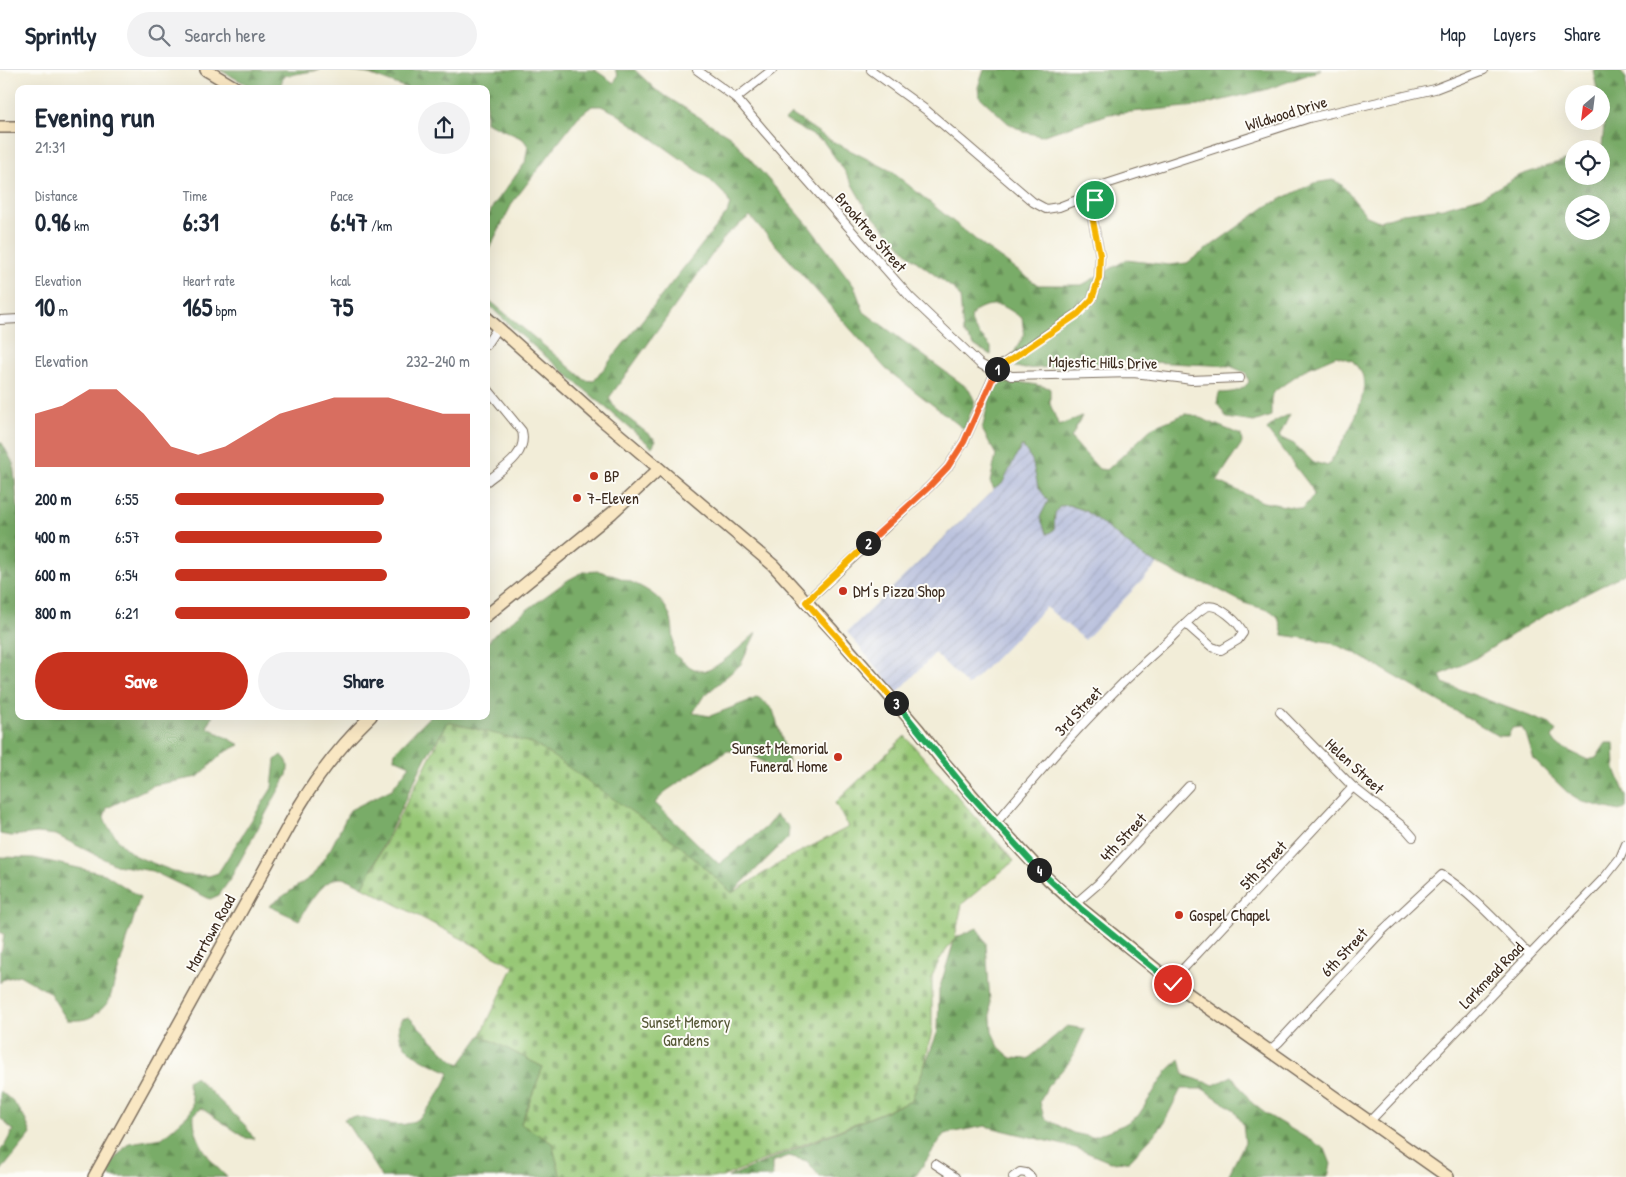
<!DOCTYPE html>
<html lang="en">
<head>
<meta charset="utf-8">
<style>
	:root { --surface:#fff; --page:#f2f2f3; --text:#1f2937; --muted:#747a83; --line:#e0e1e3; --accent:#c8321e }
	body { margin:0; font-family:"Patrick Hand",sans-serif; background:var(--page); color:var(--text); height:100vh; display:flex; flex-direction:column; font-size:19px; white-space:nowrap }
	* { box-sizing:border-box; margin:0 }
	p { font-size:16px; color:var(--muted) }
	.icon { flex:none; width:28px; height:28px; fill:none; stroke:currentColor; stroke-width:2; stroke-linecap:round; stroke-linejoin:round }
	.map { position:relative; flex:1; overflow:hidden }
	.side { position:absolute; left:15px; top:15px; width:475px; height:635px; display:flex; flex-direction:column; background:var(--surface); border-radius:10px; box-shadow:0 5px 20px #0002 }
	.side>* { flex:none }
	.needle { width:32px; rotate:208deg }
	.fabs { position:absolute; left:1565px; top:15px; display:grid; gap:10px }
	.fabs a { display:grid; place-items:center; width:45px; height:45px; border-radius:50%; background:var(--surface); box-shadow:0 5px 20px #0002; font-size:25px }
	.pin { position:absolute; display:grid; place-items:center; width:42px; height:42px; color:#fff; margin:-21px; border:2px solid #fff; border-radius:50%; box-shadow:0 1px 5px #0007 }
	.km { position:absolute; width:25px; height:25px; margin:-12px; border-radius:50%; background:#222; color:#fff; font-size:14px; line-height:25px; text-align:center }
	.round { display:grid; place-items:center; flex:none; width:52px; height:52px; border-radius:26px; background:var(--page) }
	.overview { display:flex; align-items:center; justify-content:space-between; height:85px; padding:0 20px }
	h1 { font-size:28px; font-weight:700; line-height:38px }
	.stats { display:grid; grid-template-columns:repeat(3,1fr); gap:8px; height:85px; padding:5px 20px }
	.stats div { display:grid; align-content:center }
	.stats b { font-size:25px; font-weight:700 }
	.stats small { font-size:14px; font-weight:400 }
	.stats p { font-size:14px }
	.chart { height:140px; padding:10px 20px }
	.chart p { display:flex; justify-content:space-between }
	.chart svg { width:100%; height:90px; margin-top:5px; fill:var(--accent); opacity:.7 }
	.cta { display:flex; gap:10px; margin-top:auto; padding:10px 20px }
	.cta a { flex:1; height:58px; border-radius:30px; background:var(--accent); color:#fff; font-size:20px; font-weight:700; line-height:58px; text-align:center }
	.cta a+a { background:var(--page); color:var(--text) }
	ul { padding:0 20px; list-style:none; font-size:16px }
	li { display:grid; grid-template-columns:80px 60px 1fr; align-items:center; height:38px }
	li i { height:12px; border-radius:6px; background:var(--accent) }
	header { display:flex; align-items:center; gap:30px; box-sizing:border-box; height:70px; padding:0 25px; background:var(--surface); border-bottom:1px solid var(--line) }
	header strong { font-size:24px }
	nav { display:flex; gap:28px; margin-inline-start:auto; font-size:18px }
	.search { width:350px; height:45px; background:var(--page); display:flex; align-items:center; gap:12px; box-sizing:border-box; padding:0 18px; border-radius:28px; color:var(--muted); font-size:19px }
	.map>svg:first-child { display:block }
</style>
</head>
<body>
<header>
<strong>Sprintly</strong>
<div class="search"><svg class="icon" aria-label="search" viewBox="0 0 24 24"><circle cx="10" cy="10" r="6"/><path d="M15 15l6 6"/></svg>Search here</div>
<nav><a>Map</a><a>Layers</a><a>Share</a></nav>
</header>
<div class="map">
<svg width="1626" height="1107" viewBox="0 0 1626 1107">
	<defs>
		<pattern id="industrial-furrows" width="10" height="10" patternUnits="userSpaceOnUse" patternTransform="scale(1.25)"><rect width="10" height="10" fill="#bcc3de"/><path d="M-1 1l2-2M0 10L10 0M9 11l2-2" fill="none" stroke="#a2a8be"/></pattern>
		<pattern id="forest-firs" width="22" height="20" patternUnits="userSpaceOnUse" patternTransform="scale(1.25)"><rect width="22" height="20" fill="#79ac67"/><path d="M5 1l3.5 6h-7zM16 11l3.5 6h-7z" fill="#648c54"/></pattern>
		<pattern id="cemetery-stones" width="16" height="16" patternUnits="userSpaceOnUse" patternTransform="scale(1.25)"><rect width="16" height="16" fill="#97c776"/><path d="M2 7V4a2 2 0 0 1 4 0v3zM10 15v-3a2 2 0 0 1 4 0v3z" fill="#7ca260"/></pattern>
	</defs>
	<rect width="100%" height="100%" fill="#fdfcf7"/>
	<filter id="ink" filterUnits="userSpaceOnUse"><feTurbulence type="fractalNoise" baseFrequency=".02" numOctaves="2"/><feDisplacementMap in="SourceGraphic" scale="10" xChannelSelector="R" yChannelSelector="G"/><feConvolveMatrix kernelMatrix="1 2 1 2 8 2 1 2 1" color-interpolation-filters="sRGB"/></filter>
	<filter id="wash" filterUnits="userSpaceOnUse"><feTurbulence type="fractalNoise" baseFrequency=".0096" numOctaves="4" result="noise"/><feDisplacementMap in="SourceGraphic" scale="20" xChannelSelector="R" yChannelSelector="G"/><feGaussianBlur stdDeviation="1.12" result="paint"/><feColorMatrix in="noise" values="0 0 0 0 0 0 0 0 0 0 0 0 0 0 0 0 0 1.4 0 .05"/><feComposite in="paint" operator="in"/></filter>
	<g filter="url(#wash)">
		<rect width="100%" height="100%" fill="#f2edd8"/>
		<path fill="url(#industrial-furrows)" d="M 1022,375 L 1032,390 L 1038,416 L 1048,431 L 1040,447 L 1054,460 L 1055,443 L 1060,436 L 1069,435 L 1086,441 L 1144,487 L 1158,494 L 1085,570 L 1046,537 L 968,616 L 935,583 L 897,623 L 847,562 L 994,419 L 1002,414 Z"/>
		<g fill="url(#forest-firs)" stroke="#5a6b42" fill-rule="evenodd">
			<path d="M 220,0 L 319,0 L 284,6 L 279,19 L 255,19 Z"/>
			<path d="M 340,0 L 595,0 L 614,13 L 618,5 L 615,0 L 635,0 L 656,20 L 731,67 L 809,156 L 854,216 L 864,242 L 969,319 L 975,332 L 964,359 L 886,299 L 750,146 L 726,165 L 609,328 L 615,338 L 656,370 L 652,377 L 517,262 L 492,238 L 488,229 L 585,310 L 594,311 L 727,143 L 730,134 L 726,126 L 708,108 L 616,43 L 601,36 L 592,36 L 578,47 L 513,132 L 486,185 L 486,151 L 493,136 L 525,93 L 528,76 L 523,69 L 486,52 L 486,19 L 409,19 L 369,4 Z"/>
			<path d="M 984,0 L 1321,0 L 1265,20 L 1198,36 L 1109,44 L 1041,66 L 1024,62 L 1008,53 L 979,26 L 978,17 Z"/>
			<path d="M 1593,0 L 1619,0 L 1626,8 L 1626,503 L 1534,551 L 1474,589 L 1440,605 L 1443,613 L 1550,654 L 1556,661 L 1552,668 L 1557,675 L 1588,690 L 1596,688 L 1606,673 L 1614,673 L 1615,699 L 1626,726 L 1626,738 L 1619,741 L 1583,732 L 1567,722 L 1534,690 L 1526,664 L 1521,657 L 1512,658 L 1508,666 L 1499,666 L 1353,582 L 1329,572 L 1283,565 L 1278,547 L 1271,541 L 1244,533 L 1210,515 L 1185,508 L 1144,487 L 1086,441 L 1069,435 L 1060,436 L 1055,443 L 1054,460 L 1047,464 L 1040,447 L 1048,431 L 1038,416 L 1032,390 L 1022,375 L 1002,414 L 994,419 L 990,412 L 996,385 L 982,359 C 986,347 987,328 996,317 C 1005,307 1038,315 1050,318 L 1050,334 L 1059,356 L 1082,346 L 1071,368 L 1099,399 L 1107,400 L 1153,357 L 1185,344 L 1193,345 L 1241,365 L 1242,373 L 1217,411 L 1263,432 L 1302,439 L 1314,425 L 1311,417 L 1267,360 L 1274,352 L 1290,344 L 1279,367 L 1294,374 L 1313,392 L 1328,396 C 1341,373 1368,335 1363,307 C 1362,302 1356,296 1353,291 L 1336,286 L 1304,300 L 1275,321 L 1271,328 L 1271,346 L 1254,352 L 1227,348 L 1217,333 L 1219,323 C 1232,322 1240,323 1249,312 L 1246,303 L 1230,296 L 1130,291 L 1025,299 L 1007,295 L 1024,265 L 1022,248 C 1015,244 1006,236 998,235 C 983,234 963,242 975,259 C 979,265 986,271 991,277 L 991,285 L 975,276 L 963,262 L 960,227 L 955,220 L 912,188 L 866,139 L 844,100 L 823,71 L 785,50 L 791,44 L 830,70 L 891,101 L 986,178 L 1038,215 L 1082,215 L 1126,190 L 1169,195 L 1187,193 L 1267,136 L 1314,113 L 1333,110 L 1341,114 L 1367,146 L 1379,151 L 1404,143 L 1443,138 L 1481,127 L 1518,106 L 1574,87 L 1574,106 L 1601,106 L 1601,79 L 1599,79 L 1602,77 L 1604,55 L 1601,40 L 1601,24 L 1598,24 ZM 1574,134 L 1601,134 L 1601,161 L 1574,161 Z"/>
			<path d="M 0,373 L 2,373 L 13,393 L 19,446 L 19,646 L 213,646 L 207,657 L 240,675 L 223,683 L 198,707 L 154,715 L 107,738 L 104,747 L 107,755 L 122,775 L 135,786 L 183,805 L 209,806 L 218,803 L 272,718 L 275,690 L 281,685 C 289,690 289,696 287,705 L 229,811 L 219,825 L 210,829 L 152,801 L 116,795 L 56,765 L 37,763 L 11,766 L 0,764 Z"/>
			<path d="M 599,501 C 625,509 663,520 671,549 C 674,560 673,573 674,584 C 682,591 693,602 705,601 C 717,599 746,572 756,563 L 741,594 L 703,627 L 693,643 L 710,646 L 759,627 L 773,640 L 789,692 L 773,698 L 745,681 L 727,681 L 666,721 L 655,733 L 719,794 L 765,758 L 776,745 L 789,757 L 788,768 L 732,823 L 679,775 L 449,652 L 426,687 L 363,817 C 357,814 347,808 341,808 C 323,807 308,837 299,850 L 269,836 L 312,806 L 331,778 L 350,740 L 392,719 L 410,695 L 394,688 L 395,682 L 430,646 L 486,646 L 486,574 L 498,561 L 568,510 L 583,502 Z"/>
			<path d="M 0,787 L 34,788 L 105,804 L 140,827 L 109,931 C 94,948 89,951 67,950 L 49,922 L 19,905 L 2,910 L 0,913 L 0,882 L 2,880 L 4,864 L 0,862 Z"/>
			<path d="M 977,858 L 986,873 L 992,962 L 999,977 L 1011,988 L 1028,989 L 1067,956 L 1085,959 L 1071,990 L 1047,1017 L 1040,1032 L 1044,1048 L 1073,1063 L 1092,1067 L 1123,1055 L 1138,1046 L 1167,1001 L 1180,989 L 1184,1005 L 1214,1015 L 1232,1006 L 1252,1033 L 1266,1044 L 1325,1079 L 1331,1094 L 1328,1107 L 1226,1107 L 1229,1104 L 1245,1072 L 1243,1054 L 1233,1039 L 1203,1019 L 1181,1019 L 1162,1056 L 1129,1091 L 1110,1092 L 1076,1078 L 985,1056 L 944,1064 L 915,1107 L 820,1107 L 807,1091 L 789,1086 L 772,1092 L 772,1107 L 728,1107 L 911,1031 L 938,961 L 939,920 L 955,868 Z"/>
			<path d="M 409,947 L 452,990 L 460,994 L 481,965 L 543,997 L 521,1053 L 552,1073 L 561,1107 L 381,1107 L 379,1103 L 344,1049 C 353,1045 357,1047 367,1049 C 396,1056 413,1062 432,1033 C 439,1023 446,1014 449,1002 C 427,991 390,980 401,949 Z"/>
			<path d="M 195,1007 L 245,1055 L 254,1069 L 246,1068 L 201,1038 L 194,1044 C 192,1067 210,1092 227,1107 L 111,1107 L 107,1103 L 110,1094 L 129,1073 L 162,1068 L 188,1045 L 192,1037 L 192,1029 L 187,1011 Z"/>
			<path d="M 0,1021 C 17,1034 24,1043 31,1064 L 0,1102 L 0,1081 L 5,1075 L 13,1060 L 0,1048 Z"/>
		</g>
		<path fill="url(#cemetery-stones)" stroke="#69784a" d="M 448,652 L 535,674 L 679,775 L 732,823 L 788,788 L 849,757 L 835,733 L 905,666 L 1014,791 L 962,834 L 955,868 L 940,889 L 932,906 L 932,960 L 925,994 L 911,1031 L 722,1107 L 561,1107 L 552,1073 L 521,1054 L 543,997 L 481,965 L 514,896 L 363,817 Z"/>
	</g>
	<g filter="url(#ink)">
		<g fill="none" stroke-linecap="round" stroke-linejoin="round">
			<g stroke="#7b6e5f" stroke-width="10">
				<g id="street">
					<path d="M 697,0 L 736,28 L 764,61 L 910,227 L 980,294 L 995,302"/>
					<path d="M 871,0 L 926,40 L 1033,132 L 1046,139 L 1059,137 L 1100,121"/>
					<path d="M 736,28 L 772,0"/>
					<path d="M 0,250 L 19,249"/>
					<path d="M 486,275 L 498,257"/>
					<path d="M 997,298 L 1011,306 L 1133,303 L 1178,308 L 1191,310 L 1240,308"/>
					<path d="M 486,317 L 522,361 C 528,385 503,398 486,412"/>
					<path d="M 806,532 L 929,417 L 948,397 L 964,372 L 997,298 L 1077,244 L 1092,229 L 1099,208 L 1100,185 L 1092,146 L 1095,130 L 1103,115 L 1309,48 L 1435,19 L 1484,0"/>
					<path d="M 1280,642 L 1353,717 L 1406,759 L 1413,767"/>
					<path d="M 996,753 C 1050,689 1106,625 1169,570 C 1177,562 1197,541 1206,537 C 1217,532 1240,553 1243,563 L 1238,570 L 1221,580 L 1212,577 L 1186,554"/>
					<path d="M 1075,834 L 1098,814 L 1189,716"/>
					<path d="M 1173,913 L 1183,899 L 1353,717"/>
					<path d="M 1269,981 L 1279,972 L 1383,860 L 1442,805 C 1475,826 1501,857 1529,884"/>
					<path d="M 1370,1051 L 1605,807 L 1620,788 L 1626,774"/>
					<path d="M 935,1094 L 955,1107"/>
					<path d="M 1013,1107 L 1020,1102 L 1026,1103 L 1031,1107"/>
				</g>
			</g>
			<g stroke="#7b6e5f" stroke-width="14">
				<g id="secondary">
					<path d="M 206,0 L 238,19"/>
					<path d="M 0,57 L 19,57"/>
					<path d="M 486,247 L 602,350 L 773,495 L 833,561 L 918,659 L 941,689 L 996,753 L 1048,809 L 1075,834 L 1173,913 L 1448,1107"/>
					<path d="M 486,546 L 612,443 L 659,399"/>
					<path d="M 94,1107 L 300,735 C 320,702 343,673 371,646"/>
				</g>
			</g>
			<use href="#street" stroke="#fff" stroke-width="8"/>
			<use href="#secondary" stroke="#f9e7c3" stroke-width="11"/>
		</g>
	</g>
	<g fill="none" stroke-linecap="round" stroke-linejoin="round" filter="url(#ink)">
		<g stroke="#fff" stroke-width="10">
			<path id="split-1" d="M 997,299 L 1078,244 L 1092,229 L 1099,208 L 1100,185 L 1092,146 L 1095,130"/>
		</g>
		<g stroke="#fff" stroke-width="10">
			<path id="split-2" d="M 868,473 L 929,417 L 948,397 L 964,372 L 997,299"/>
		</g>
		<g stroke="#fff" stroke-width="10">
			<path id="split-3" d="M 868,473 L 806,532 L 896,633"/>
		</g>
		<g stroke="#fff" stroke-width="10">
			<path id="split-4" d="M 896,633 L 970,724 L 1039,800"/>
		</g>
		<g stroke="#fff" stroke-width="10">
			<path id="split-5" d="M 1039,800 L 1080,838 L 1173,914"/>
		</g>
		<use href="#split-1" stroke="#f5b400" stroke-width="6"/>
		<use href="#split-2" stroke="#f0652b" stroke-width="6"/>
		<use href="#split-3" stroke="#f5b400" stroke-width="6"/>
		<use href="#split-4" stroke="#22a559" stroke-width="6"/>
		<use href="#split-5" stroke="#22a559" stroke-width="6"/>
	</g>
	<g fill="#c8321e" stroke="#fdfcf7" stroke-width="2">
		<circle cx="594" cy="406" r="5"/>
		<circle cx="577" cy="428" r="5"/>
		<circle cx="843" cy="521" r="5"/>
		<circle cx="838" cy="687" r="5"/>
		<circle cx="1179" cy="845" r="5"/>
	</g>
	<g text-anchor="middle" stroke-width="4" stroke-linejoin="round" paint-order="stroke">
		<g font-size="16" fill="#3b2a1e" stroke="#fdfcf7">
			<text transform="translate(1286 43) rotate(-17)" y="6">Wildwood Drive</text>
			<text transform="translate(871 162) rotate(49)" y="6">Brooktree Street</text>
			<text transform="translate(1103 292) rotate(1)" y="6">Majestic Hills Drive</text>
			<text transform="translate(1078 641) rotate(-47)" y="6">3rd Street</text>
			<text transform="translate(1355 696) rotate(43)" y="6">Helen Street</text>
			<text transform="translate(1123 767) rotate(-47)" y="6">4th Street</text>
			<text transform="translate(1263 795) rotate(-47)" y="6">5th Street</text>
			<text transform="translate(210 863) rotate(-61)" y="6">Marrtown Road</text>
			<text transform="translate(1344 882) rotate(-47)" y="6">6th Street</text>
			<text transform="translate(1491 905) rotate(-46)" y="6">Larkmead Road</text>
		</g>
		<g font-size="16" fill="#3b2a1e" stroke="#fdfcf7" text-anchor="start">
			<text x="604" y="412">BP</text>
			<text x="587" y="434">7-Eleven</text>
			<text x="853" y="527">DM's Pizza Shop</text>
			<text x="828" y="684" text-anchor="end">Sunset Memorial<tspan x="828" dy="18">Funeral Home</tspan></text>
			<text x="1189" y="851">Gospel Chapel</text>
		</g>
		<g font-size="16" fill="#575938" stroke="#fdfcf7">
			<text x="686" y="958">Sunset Memory<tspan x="686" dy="18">Gardens</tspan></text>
		</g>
	</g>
</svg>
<div class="fabs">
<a><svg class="needle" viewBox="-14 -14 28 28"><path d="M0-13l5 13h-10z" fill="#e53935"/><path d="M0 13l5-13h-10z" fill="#747a83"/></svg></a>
<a><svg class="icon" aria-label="locate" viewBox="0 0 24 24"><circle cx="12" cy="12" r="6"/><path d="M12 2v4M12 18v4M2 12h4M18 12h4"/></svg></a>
<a><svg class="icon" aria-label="layers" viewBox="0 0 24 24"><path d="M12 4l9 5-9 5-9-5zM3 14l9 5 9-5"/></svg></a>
</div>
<div class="pin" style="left:1095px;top:130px;background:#1e9e55"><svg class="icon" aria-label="arrive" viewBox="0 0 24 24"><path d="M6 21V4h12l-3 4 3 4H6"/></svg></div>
<div class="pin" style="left:1173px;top:914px;background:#d93025"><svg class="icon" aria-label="check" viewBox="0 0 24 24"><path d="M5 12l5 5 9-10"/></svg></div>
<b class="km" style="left:997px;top:299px">1</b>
<b class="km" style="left:868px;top:473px">2</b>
<b class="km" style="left:896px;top:633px">3</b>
<b class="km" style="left:1039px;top:800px">4</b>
<section class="side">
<div class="overview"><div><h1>Evening run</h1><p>21:31</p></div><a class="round"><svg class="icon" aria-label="share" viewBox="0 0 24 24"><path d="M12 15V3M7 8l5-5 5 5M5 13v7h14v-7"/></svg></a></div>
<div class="stats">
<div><p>Distance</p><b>0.96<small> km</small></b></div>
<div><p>Time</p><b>6:31</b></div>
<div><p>Pace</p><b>6:47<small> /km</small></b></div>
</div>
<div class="stats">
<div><p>Elevation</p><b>10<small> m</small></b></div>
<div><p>Heart rate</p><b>165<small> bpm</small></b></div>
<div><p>kcal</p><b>75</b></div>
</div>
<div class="chart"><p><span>Elevation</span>232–240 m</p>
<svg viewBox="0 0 160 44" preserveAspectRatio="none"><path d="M0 44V18L10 14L20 6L30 6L40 18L50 34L60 38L70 34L80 26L90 18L100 14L110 10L120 10L130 10L140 14L150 18L160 18V44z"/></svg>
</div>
<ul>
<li><b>200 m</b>6:55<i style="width:71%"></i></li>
<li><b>400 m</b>6:57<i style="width:70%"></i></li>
<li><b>600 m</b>6:54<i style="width:72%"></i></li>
<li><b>800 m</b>6:21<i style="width:100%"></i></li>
</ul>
<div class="cta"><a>Save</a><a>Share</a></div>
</section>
</div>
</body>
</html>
